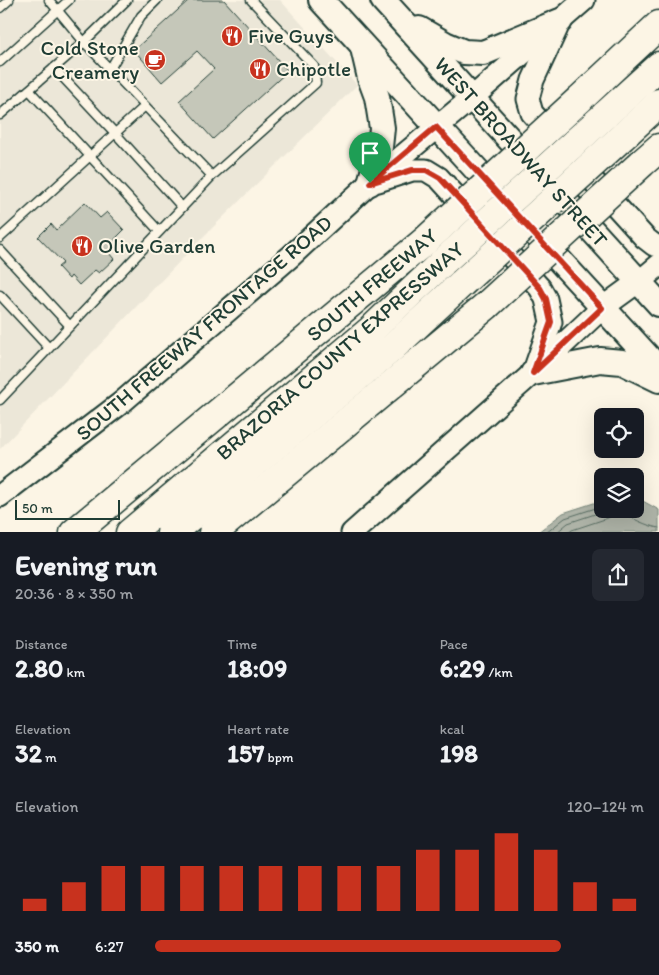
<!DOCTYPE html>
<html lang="en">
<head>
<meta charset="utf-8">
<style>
	:root { --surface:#171b24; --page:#242831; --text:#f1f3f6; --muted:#9ea1a6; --accent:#c8321e }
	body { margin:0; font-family:Itim,sans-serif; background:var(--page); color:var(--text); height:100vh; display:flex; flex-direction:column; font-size:19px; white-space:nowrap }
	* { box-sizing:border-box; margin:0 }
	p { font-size:16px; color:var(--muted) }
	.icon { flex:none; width:28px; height:28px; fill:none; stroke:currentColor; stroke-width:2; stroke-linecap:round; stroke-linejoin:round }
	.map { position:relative; height:532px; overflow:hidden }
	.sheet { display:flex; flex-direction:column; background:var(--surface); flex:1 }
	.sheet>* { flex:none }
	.controls { position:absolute; left:594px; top:408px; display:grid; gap:10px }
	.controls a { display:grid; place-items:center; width:50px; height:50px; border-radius:8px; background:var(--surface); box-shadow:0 5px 20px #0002; font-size:25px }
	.scale { position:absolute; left:15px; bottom:12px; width:105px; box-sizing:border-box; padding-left:5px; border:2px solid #1f3d34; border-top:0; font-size:14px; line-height:18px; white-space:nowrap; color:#1f3d34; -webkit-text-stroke:4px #fcf5e5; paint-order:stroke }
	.pin { position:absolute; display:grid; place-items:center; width:42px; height:42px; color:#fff; margin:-51px -21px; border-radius:50% 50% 50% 0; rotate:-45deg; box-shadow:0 0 5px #0007 }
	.pin .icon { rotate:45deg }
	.round { display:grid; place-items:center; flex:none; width:52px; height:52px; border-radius:8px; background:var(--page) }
	.summary { display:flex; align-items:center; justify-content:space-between; height:85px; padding:0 15px }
	h1 { font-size:28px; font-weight:800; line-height:38px }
	.stats { display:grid; grid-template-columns:repeat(3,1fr); gap:8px; height:85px; padding:5px 15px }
	.stats div { display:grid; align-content:center }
	.stats b { font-size:25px; font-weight:800 }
	.stats small { font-size:14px; font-weight:400 }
	.stats p { font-size:14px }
	.chart { height:140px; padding:10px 15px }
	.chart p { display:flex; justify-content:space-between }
	.chart svg { width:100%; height:90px; margin-top:5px; stroke:var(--accent); stroke-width:6 }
	ul { padding:0 15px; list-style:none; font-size:16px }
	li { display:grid; grid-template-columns:80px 60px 1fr; align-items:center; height:38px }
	li i { height:12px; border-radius:6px; background:var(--accent) }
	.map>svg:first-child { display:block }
</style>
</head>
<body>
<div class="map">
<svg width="659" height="533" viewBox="0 0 659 533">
	<rect width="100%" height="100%" fill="#fcf5e5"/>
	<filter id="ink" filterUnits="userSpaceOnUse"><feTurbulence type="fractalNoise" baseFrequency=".02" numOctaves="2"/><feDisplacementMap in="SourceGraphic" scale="10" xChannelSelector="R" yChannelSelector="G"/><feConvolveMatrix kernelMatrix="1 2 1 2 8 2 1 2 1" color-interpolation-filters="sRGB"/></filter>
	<g filter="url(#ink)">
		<path fill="#ece7d8" d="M 0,0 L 280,0 L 357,85 L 204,236 L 0,449 Z"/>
		<path fill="#aeb3a7" stroke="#758479" d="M 635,500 L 641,500 L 659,510 L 659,532 L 538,532 L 563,513 L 600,501 L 602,501 L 602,509 L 635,509 Z"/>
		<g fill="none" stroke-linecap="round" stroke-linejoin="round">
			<g stroke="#586c62" stroke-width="1">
				<path d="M 546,533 L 565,518 L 602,506"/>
				<path d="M 556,533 L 568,523 L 610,509"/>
				<path d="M 568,533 L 572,530 L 608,518 L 619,511 C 627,516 649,527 659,528"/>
			</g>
		</g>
		<g fill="#c5c7b9" stroke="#1f3d34">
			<path d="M 189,0 L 224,0 L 288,71 L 213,139 L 179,101 L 214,69 L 197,51 L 162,82 L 134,50 Z"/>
			<path d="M 85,202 L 100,218 L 107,212 L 124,230 L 115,239 L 120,243 L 109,253 L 114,259 L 99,273 L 95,270 L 79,285 L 71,276 L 69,279 L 58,267 L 63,263 L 38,237 L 51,224 L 56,230 Z"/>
		</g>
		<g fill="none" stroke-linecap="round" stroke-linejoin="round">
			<g stroke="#1f3d34" stroke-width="11">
				<g id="service">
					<path d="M 49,0 L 84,42 L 212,176"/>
					<path d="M 0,8 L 9,0"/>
					<path d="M 0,62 L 69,0"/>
					<path d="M 54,68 L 115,133 L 182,207"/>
					<path d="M 110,69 L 141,16 L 157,0"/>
					<path d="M 29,90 L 159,231"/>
					<path d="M 0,115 L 84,42 L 127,0"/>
					<path d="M 0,238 L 145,106"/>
					<path d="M 0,250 L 70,326"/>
					<path d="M 0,295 L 49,348"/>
					<path d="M 0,400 L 212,176 L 316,83 L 314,66 L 251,0"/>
				</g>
			</g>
			<g stroke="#1f3d34" stroke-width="25">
				<g id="secondary">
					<path d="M 557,28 L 533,80 L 528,99 L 532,113 L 645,238 L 654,245 L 659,246"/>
					<path d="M 378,181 L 412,170 L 426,170 L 439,178 L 540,288 L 546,299 L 551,322 L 535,368"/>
					<path d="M 0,496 L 121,403 L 291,256 L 370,183 L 473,97 L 584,0"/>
					<path d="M 352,533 L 533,373 L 602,308 L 646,276 L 659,265"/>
				</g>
			</g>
			<g stroke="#1f3d34" stroke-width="28">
				<g id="primary">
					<path d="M 321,0 L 659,369"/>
					<path d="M 383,0 L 659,304"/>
					<path d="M 419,29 L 445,44 L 464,52 L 483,53 L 560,21"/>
					<path d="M 363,48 L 370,78 L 377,97 L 382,128 L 380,147 L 370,183"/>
					<path d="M 533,373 L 600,360 L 622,362 L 659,380"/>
				</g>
			</g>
			<g stroke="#1f3d34" stroke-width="31">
				<g id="motorway">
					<path d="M 580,99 L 659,25"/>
					<path d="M 604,116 L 659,66"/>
					<path d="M 622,137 L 659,103"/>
					<path d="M 642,163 L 659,148"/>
					<path d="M 74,533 L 425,241"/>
					<path d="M 130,533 L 371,330 L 444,261"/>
					<path d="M 171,533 L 392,348 L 462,283"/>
					<path d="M 213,533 L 486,306"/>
				</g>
			</g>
			<use href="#service" stroke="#fcf5e5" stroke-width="8"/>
			<use href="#secondary" stroke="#fcf5e5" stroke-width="21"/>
			<use href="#primary" stroke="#fcf5e5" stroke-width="24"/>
			<use href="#motorway" stroke="#fcf5e5" stroke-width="28"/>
			<g stroke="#1f3d34" stroke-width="31" stroke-linecap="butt">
				<g id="motorway-bridge">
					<path d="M 425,241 L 580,99"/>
					<path d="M 444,261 L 604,116"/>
					<path d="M 462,283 L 622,137"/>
					<path d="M 486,306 L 642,163"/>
				</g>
			</g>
			<use href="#motorway-bridge" stroke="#fcf5e5" stroke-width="28"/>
		</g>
	</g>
	<g fill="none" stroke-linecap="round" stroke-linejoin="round" filter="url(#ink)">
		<g stroke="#fff" stroke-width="10">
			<path id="route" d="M 436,127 L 602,308 L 533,373 L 551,322 L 546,299 L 540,288 L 440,178 L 426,170 L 412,170 L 370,183 Z"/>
		</g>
		<use href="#route" stroke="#c8321e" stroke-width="6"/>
	</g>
	<defs>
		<g id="restaurant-disc" transform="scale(1.125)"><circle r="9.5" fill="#c8321e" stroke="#fcf5e5"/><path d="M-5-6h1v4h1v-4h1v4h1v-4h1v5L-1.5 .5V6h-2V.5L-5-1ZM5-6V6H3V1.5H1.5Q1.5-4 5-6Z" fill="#fff"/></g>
		<g id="cafe-disc" transform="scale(1.125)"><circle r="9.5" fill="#c8321e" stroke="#fcf5e5"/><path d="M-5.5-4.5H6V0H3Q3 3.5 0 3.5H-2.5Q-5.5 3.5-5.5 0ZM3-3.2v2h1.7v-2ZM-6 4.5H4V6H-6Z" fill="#fff"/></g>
	</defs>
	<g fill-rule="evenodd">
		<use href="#restaurant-disc" x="232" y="36"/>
		<use href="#cafe-disc" x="155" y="60"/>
		<use href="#restaurant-disc" x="260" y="69"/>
		<use href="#restaurant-disc" x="82" y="246"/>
	</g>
	<g text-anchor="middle" stroke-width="4" stroke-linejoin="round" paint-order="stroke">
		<g font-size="21" fill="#1f3d34" stroke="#fcf5e5" text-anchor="start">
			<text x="248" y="43">Five Guys</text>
			<text x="139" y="55" text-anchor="end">Cold Stone<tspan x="139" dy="24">Creamery</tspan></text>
			<text x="276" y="76">Chipotle</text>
			<text x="98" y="253">Olive Garden</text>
		</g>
		<g font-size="21" fill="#1f3d34" stroke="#fcf5e5">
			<text transform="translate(521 152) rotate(48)" y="7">WEST BROADWAY STREET</text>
			<text transform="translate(372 285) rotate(-40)" y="7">SOUTH FREEWAY</text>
			<text transform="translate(204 328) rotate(-41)" y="7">SOUTH FREEWAY FRONTAGE ROAD</text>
			<text transform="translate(340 351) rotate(-41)" y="7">BRAZORIA COUNTY EXPRESSWAY</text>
		</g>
	</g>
</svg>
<div class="controls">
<a><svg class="icon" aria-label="locate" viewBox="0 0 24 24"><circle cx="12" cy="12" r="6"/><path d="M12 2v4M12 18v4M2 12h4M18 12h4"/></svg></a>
<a><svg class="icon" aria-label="layers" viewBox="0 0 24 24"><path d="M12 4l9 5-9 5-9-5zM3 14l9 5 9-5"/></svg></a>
</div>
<div class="scale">50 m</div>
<div class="pin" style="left:370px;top:183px;background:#1e9e55"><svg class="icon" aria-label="arrive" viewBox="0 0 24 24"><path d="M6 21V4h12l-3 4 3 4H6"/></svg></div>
</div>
<section class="sheet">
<div class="summary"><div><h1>Evening run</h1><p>20:36 · 8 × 350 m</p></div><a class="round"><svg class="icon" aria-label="share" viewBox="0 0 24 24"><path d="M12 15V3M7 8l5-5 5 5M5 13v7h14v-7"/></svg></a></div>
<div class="stats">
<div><p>Distance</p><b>2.80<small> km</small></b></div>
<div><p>Time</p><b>18:09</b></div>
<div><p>Pace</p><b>6:29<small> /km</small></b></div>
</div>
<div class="stats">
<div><p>Elevation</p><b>32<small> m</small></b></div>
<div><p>Heart rate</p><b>157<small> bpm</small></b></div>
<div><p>kcal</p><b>198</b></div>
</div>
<div class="chart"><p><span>Elevation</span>120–124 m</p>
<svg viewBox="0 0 160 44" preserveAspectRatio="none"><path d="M5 44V38M15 44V30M25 44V22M35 44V22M45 44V22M55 44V22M65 44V22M75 44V22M85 44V22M95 44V22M105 44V14M115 44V14M125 44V6M135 44V14M145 44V30M155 44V38"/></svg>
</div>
<ul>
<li><b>350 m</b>6:27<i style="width:83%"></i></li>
</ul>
</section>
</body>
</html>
